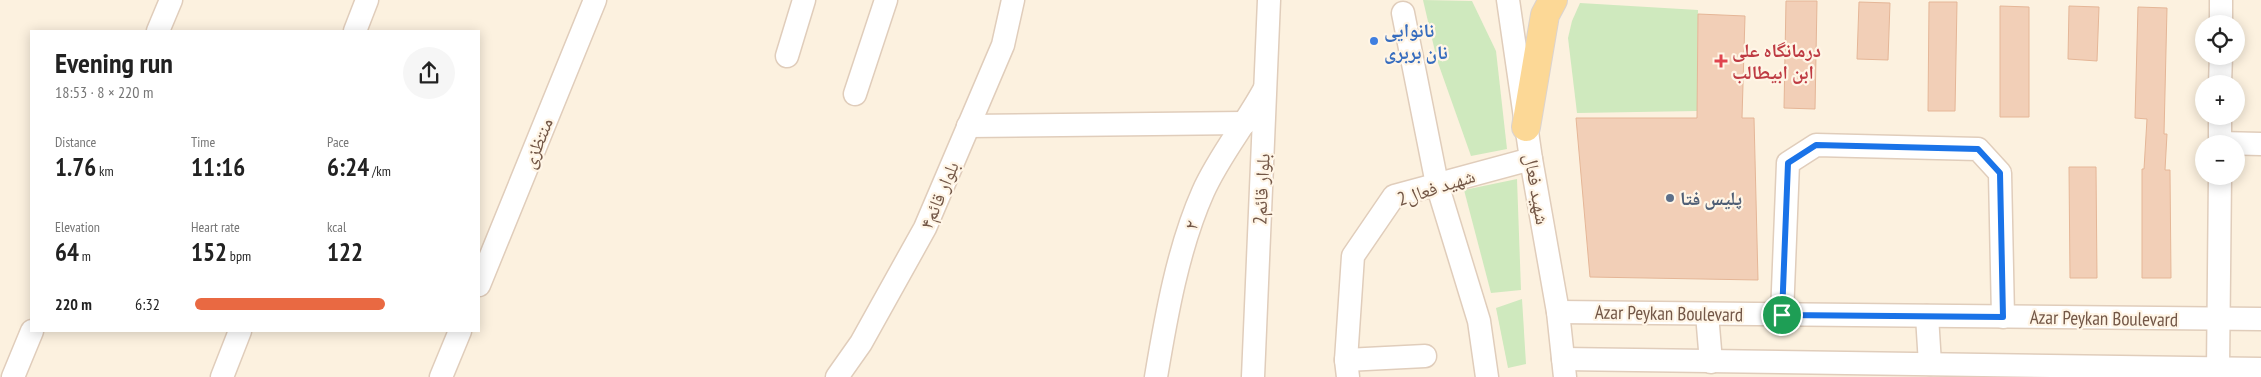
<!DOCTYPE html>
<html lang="en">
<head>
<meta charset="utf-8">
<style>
	:root { --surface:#fff; --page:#f6f6f6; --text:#222; --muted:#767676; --accent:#e96942 }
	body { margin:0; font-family:"PT Sans Narrow","Noto Naskh Arabic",sans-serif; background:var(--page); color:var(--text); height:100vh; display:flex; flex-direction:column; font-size:19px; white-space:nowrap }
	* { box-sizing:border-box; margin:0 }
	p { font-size:16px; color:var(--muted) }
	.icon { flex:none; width:28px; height:28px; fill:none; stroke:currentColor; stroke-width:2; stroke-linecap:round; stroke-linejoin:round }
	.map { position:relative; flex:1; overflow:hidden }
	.drawer { position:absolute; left:30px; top:30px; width:450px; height:302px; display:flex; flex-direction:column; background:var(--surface); border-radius:0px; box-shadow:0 2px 12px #0003 }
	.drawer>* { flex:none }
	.buttons { position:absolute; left:2195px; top:15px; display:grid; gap:10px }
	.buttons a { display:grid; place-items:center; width:50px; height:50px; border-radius:50%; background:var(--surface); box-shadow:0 2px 12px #0003; font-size:25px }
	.pin { position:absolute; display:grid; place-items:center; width:42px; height:42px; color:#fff; margin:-21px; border:2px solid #fff; border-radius:50%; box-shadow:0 1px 5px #0007 }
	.round { display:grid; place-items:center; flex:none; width:52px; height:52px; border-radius:26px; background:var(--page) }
	.overview { display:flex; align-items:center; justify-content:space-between; height:85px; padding:0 25px }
	h1 { font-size:28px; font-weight:600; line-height:38px }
	.metrics { display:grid; grid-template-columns:repeat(3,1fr); gap:8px; height:85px; padding:5px 25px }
	.metrics div { display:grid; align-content:center }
	.metrics b { font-size:25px; font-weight:600 }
	.metrics small { font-size:14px; font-weight:400 }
	.metrics p { font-size:14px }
	ul { padding:0 25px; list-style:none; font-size:16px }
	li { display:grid; grid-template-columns:80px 60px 1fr; align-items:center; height:38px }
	li i { height:12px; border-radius:6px; background:var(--accent) }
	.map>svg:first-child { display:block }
</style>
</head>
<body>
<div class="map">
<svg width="2261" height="377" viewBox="0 0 2261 377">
	<rect width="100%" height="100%" fill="#fcf1df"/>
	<g fill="#cfe9be">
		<path d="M 1423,0 L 1472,1 L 1496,51 L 1507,149 L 1471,156 L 1437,60 Z"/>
		<path d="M 1580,3 L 1698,10 L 1697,111 L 1577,113 L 1568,38 L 1572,21 Z"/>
		<path d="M 1517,179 L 1521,290 L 1491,293 L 1464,190 Z"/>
		<path d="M 1522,299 L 1526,364 L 1508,368 L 1496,308 Z"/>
	</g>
	<g fill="#f2cfb7" stroke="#e5b697">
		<path d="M 1786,1 L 1817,1 L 1815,109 L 1784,108 Z"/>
		<path d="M 1859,2 L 1890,3 L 1888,60 L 1857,59 Z"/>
		<path d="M 1929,2 L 1957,2 L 1955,111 L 1928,111 Z"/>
		<path d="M 2000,6 L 2029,7 L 2029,117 L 2000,117 Z"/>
		<path d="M 2069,6 L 2099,7 L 2097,61 L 2068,59 Z"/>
		<path d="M 2138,7 L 2167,8 L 2164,134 L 2167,134 L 2165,170 L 2170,170 L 2171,278 L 2142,278 L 2142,169 L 2144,169 L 2147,119 L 2135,118 Z"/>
		<path d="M 1698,14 L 1745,16 L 1742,118 L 1754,118 L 1758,280 L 1590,277 L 1576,118 L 1697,118 Z"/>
		<path d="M 2069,167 L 2096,167 L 2097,278 L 2070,278 Z"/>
	</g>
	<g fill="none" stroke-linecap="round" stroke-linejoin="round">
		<g stroke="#e0cdbb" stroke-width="25">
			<g id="minor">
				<path d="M 1508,0 L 1531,159 L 1558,312 L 1565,377"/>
				<path d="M 1403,13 L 1437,184 L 1479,321 L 1487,377"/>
				<path d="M 2221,24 L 2221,0"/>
				<path d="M 158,31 L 171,0"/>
				<path d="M 355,31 L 367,0"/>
				<path d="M 787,56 L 804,0"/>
				<path d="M 2220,84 L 2221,56"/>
				<path d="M 855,94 L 886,0"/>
				<path d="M 968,126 L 1245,123"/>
				<path d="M 2220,143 L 2261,144"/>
				<path d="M 2220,144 L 2220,116"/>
				<path d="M 479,285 L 595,0"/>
				<path d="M 1558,312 L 2261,319"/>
				<path d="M 1707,314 L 1711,362"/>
				<path d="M 1782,315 L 1788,163 L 1816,145 L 1978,149 L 2000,173 L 2003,317"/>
				<path d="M 1927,316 L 1930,364"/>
				<path d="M 1563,359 L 2261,369"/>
				<path d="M 1346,360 L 1425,356"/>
				<path d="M 2218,369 L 2220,176"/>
				<path d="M 13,377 L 32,331"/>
				<path d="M 222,377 L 240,331"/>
				<path d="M 441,377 L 460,331"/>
				<path d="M 837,377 L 861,343 L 925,228 L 1003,45 L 1013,0"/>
				<path d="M 1156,377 C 1166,317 1178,248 1203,192 C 1219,156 1245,125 1264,90"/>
				<path d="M 1253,377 L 1269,0"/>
				<path d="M 1348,377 L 1346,360 L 1353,256 L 1394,196 L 1531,159"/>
			</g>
		</g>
		<g stroke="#dbd3cf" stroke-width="30">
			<path id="major" d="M 1526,127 L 1545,15 L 1553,0"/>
		</g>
		<use href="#minor" stroke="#fff" stroke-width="22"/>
		<use href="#major" stroke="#fcd896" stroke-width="28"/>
	</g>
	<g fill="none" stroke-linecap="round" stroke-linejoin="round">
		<g stroke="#fff" stroke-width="10">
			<path id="route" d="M 1816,145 L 1978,149 L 2000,173 L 2003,317 L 1782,315 L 1788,163 Z"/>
		</g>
		<use href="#route" stroke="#1a73e8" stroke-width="6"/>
	</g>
	<circle fill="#3f7fe0" stroke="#fff5e6" stroke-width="2" cx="1374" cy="41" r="5"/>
	<path fill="#e0444e" stroke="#fff5e6" stroke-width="2" d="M1718.5 53.5h5v5h5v5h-5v5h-5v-5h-5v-5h5z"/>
	<circle fill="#5c6f8a" stroke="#fff5e6" stroke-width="2" cx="1670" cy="198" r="5"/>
	<g text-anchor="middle" stroke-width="4.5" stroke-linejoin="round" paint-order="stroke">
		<g font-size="19" font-weight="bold" fill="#366cbe" stroke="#fff5e6" text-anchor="start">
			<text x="1384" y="37">نانوایی<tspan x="1384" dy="22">نان بربری</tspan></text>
		</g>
		<g font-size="19" font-weight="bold" fill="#be3a42" stroke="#fff5e6" text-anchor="start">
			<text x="1732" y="57">درمانگاه علی<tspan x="1732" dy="22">ابن ابیطالب</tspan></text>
		</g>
		<g font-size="19" fill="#735747" stroke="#fff5e6">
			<text transform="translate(537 143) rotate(-68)" y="7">منتظزی</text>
			<text transform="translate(1436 187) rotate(-18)" y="7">شهید فعال2</text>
			<text transform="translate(1261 189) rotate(-87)" y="7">2بلوار قائم</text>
			<text transform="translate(1537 189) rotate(80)" y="7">شهید فعال</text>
			<text transform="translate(939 195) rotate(-67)" y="7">بلوار قائم۴</text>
			<text transform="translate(1191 225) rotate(-72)" y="7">۲</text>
			<text transform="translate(1669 313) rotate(1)" y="7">Azar Peykan Boulevard</text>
			<text transform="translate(2104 318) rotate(1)" y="7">Azar Peykan Boulevard</text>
		</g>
		<g font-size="19" font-weight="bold" fill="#4e5e75" stroke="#fff5e6" text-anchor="start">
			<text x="1680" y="205">پلیس فتا</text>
		</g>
	</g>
</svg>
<div class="buttons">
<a><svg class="icon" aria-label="locate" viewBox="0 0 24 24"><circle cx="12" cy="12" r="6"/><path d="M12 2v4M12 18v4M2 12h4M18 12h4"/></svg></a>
<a>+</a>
<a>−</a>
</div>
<div class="pin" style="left:1782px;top:315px;background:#1e9e55"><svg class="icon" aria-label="arrive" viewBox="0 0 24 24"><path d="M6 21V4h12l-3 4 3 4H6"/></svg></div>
<section class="drawer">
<div class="overview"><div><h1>Evening run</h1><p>18:53 · 8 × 220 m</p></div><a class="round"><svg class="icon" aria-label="share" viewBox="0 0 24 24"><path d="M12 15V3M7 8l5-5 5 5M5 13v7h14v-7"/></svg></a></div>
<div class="metrics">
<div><p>Distance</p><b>1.76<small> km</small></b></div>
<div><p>Time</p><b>11:16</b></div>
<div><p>Pace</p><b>6:24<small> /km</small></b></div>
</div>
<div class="metrics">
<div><p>Elevation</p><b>64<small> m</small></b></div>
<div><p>Heart rate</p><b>152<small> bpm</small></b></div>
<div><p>kcal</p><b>122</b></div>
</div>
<ul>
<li><b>220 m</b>6:32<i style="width:73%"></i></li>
</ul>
</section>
</div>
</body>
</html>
